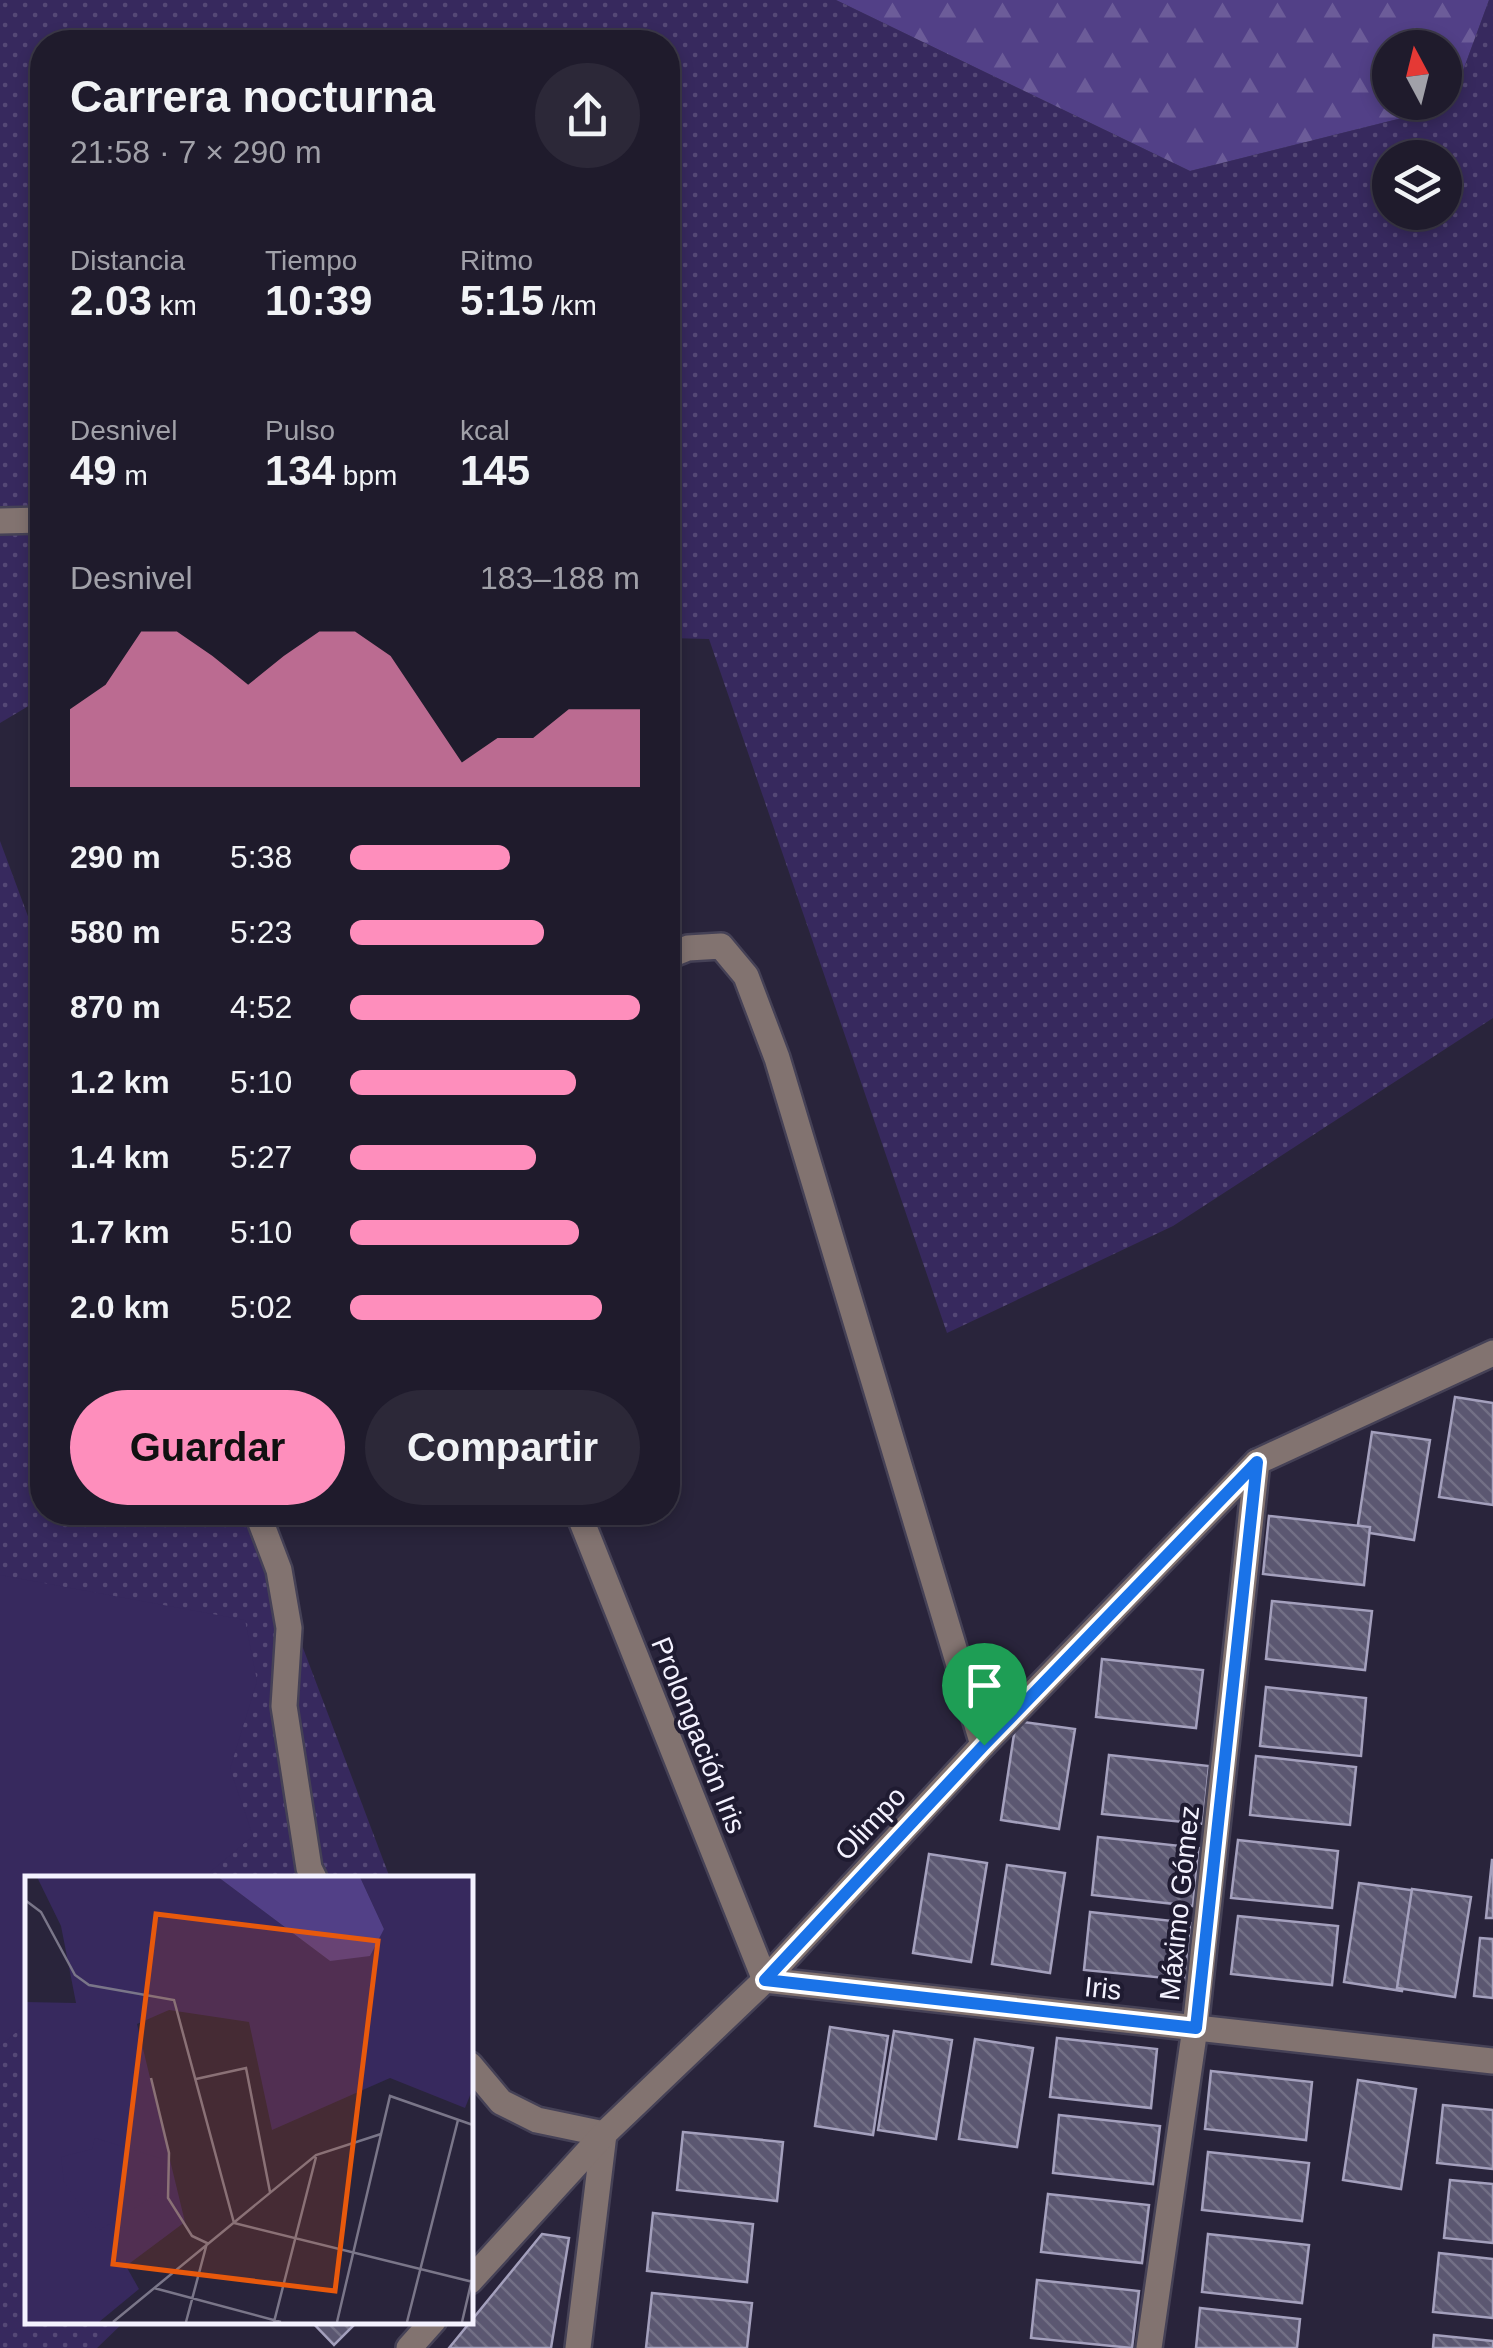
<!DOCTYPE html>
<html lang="es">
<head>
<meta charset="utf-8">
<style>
	:root { --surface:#1f1b2c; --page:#2c2838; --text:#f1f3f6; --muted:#a1a1a9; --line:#3c3948; --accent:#fe8ebc }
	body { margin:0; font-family:Helvetica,sans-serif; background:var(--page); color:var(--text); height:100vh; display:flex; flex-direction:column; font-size:38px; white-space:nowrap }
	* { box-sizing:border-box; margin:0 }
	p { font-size:32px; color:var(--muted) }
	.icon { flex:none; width:55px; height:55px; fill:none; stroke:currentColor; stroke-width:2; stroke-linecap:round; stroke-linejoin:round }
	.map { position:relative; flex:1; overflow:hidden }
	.details { position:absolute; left:30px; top:30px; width:650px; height:1495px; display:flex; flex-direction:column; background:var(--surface); border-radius:40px; box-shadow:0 5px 15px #0003,0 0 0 2px var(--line) }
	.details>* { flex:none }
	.needle { width:65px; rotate:353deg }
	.controls { position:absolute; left:1372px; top:30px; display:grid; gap:20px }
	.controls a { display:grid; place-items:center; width:90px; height:90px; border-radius:50%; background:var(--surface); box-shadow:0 5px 15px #0003,0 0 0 2px var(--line); font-size:50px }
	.pin { position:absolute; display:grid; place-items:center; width:85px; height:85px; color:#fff; margin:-102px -42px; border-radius:50% 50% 50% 0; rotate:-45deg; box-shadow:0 0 10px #0007 }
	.pin .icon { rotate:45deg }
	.round { display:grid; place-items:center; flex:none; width:105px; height:105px; border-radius:52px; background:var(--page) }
	.headline { display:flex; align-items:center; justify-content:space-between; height:170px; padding:0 40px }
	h1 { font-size:45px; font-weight:800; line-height:75px }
	.stats { display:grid; grid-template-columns:repeat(3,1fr); gap:15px; height:170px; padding:10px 40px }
	.stats div { display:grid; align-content:center }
	.stats b { font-size:42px; font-weight:800 }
	.stats small { font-size:28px; font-weight:400 }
	.stats p { font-size:28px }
	.chart { height:280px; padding:20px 40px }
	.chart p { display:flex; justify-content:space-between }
	.chart svg { width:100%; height:180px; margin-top:10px; fill:var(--accent); opacity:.7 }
	.cta { display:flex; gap:20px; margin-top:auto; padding:20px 40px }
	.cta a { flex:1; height:115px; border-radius:60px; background:var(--accent); color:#111; font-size:40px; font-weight:800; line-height:115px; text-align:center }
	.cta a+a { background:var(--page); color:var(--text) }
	ul { padding:0 40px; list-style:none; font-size:32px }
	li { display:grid; grid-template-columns:160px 120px 1fr; align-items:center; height:75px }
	li i { height:25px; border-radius:12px; background:var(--accent) }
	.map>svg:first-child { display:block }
</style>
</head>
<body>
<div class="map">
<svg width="1493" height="2348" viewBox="0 0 1493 2348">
	<defs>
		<pattern id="grass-dots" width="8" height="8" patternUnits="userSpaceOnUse" patternTransform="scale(2.5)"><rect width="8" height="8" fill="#37295e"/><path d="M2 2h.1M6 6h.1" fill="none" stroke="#554876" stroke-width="1.8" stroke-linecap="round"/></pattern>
		<pattern id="forest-firs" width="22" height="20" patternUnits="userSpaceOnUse" patternTransform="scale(2.5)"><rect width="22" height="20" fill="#524087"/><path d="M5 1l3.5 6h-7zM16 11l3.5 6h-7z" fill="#6c5c99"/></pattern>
		<pattern id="building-back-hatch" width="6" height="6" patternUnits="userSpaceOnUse" patternTransform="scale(2.5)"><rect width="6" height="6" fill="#5b5771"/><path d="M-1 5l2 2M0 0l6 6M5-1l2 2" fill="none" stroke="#737086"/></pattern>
	</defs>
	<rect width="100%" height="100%" fill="#29243b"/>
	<g fill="url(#grass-dots)" fill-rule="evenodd">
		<path d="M 0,0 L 836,0 L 1190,171 L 1450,106 L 1489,0 L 1493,0 L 1493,1018 L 1173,1226 L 947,1333 L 709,639 L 668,638 L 668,42 L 42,42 L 42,698 L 0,723 ZM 1390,158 L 1445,158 L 1445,212 L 1390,212 Z"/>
		<path d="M 0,841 L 42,954 L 42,1512 L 252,1513 L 390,1878 L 28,1878 L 28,2320 L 125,2321 L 97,2348 L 0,2348 Z"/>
	</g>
	<path fill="url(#forest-firs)" fill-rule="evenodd" d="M 836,0 L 1489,0 L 1450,106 L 1190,171 ZM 1390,48 L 1445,48 L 1445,102 L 1390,102 Z"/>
	<path fill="#37295e" d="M 0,1575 L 245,1620 L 257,1681 L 230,1769 L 253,1836 L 203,1878 L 28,1878 L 27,2023 L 0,2046 Z"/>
	<g fill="url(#building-back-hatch)" stroke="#a4a0bd" stroke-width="2.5">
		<path d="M 1455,1397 L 1493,1403 L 1493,1505 L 1439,1497 Z"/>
		<path d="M 1372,1432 L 1430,1440 L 1414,1540 L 1357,1531 Z"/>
		<path d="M 1269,1516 L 1370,1527 L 1364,1585 L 1263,1574 Z"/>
		<path d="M 1272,1601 L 1372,1611 L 1365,1670 L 1266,1659 Z"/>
		<path d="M 1102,1659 L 1203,1670 L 1196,1728 L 1096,1717 Z"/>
		<path d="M 1266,1687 L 1366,1698 L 1361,1756 L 1260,1746 Z"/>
		<path d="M 1016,1721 L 1075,1729 L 1059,1829 L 1001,1820 Z"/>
		<path d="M 1109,1755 L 1209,1766 L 1203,1824 L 1102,1814 Z"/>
		<path d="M 1256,1756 L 1356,1767 L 1350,1825 L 1250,1815 Z"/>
		<path d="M 1098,1837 L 1199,1848 L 1193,1906 L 1092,1895 Z"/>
		<path d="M 1238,1840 L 1338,1851 L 1332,1908 L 1231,1898 Z"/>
		<path d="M 929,1854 L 987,1863 L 971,1962 L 913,1953 Z"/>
		<path d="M 1492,1860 L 1493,1860 L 1493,1918 L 1486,1918 Z"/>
		<path d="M 1007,1865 L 1065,1873 L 1050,1973 L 992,1964 Z"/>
		<path d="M 1359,1883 L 1418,1891 L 1402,1991 L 1344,1982 Z"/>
		<path d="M 1412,1889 L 1471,1897 L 1455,1997 L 1397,1988 Z"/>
		<path d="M 1090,1912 L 1191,1923 L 1185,1980 L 1084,1970 Z"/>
		<path d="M 1238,1916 L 1338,1926 L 1332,1985 L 1231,1974 Z"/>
		<path d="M 1480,1938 L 1493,1939 L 1493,1998 L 1474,1996 Z"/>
		<path d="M 830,2027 L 888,2036 L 873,2135 L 815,2126 Z"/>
		<path d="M 894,2031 L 952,2040 L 936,2139 L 878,2130 Z"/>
		<path d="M 1057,2038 L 1157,2049 L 1151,2108 L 1050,2097 Z"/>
		<path d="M 975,2039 L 1033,2048 L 1017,2147 L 959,2139 Z"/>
		<path d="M 1211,2071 L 1312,2082 L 1306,2140 L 1205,2129 Z"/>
		<path d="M 1358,2080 L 1416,2089 L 1401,2189 L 1343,2180 Z"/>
		<path d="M 1443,2105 L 1493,2110 L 1493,2169 L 1437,2163 Z"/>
		<path d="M 1059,2115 L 1160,2126 L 1153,2184 L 1053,2173 Z"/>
		<path d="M 683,2132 L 783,2142 L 777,2201 L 677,2190 Z"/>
		<path d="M 1208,2152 L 1309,2163 L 1302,2221 L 1202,2210 Z"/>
		<path d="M 1450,2180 L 1493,2184 L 1493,2243 L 1444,2238 Z"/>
		<path d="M 1048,2194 L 1149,2205 L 1142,2263 L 1041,2252 Z"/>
		<path d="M 653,2213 L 753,2224 L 747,2282 L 647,2271 Z"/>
		<path d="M 542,2234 L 569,2238 L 551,2348 L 449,2348 Z"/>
		<path d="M 1208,2234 L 1309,2245 L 1302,2303 L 1202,2292 Z"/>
		<path d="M 1439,2253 L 1493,2259 L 1493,2318 L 1433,2312 Z"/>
		<path d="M 1037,2280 L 1139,2291 L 1132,2348 L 1031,2338 Z"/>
		<path d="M 652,2293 L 752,2303 L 747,2348 L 646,2348 Z"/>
		<path d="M 1200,2308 L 1300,2319 L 1297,2348 L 1196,2348 Z"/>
		<path d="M 310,2320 L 359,2320 L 334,2345 Z"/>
		<path d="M 1434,2335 L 1493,2341 L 1493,2348 L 1433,2348 Z"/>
	</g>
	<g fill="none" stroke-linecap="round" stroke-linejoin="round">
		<g stroke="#454156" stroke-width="30">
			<g id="minor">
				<path d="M 0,521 L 42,520"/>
				<path d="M 668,956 L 688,948 L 721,946 L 746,976 L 777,1058 L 983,1745"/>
				<path d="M 257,1512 L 279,1570 L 289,1628 L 284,1706 L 309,1868 L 314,1878"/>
				<path d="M 578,1512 L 765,1980 L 1493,2061"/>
				<path d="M 470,2065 L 501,2102 L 537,2120 L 604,2134 L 578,2348"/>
				<path d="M 470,2281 L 604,2134 L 765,1980 L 983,1745 L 1257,1462 L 1493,1353"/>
				<path d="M 409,2348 L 434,2320"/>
				<path d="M 1149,2348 L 1195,2028 L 1257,1462"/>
			</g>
		</g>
		<use href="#minor" stroke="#827370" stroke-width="25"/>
	</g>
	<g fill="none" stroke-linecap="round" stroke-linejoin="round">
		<g stroke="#fff" stroke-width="20">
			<path id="route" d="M 1257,1462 L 1196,2028 L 765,1980 L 984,1745 Z"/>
		</g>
		<use href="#route" stroke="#1a73e8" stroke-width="12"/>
	</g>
	<g text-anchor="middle" stroke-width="8" stroke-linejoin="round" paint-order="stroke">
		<g font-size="28" fill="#f4f2ff" stroke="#1f1b31">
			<text transform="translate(699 1735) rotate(68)" y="10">Prolongación Iris</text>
			<text transform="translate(870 1823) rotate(-47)" y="10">Olimpo</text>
			<text transform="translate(1179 1903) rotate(-84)" y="10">Máximo Gómez</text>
			<text transform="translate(1103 1988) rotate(6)" y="10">Iris</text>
		</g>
	</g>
	<g transform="translate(25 1876)">
		<rect width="448" height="448" fill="#29243b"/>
		<path d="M 12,1 L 193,1 L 305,85 L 359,53 L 335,1 L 447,1 L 448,212 L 440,232 L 365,202 L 247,254 L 224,146 L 144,134 L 112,148 L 160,346 L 101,390 L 114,413 L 74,446 L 0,446 L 0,126 L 51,127 L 36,50 Z" fill="#37295e"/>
		<path d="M 193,1 L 335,1 L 359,53 L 345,80 L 305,85 Z" fill="#524087"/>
		<path d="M 70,262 L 138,283 L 138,293 L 135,316 L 73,355 L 39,306 L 36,281 L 67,273 Z" fill="#37295e"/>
		<path fill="none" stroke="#7a7689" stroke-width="2.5" d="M 0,24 L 16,36 L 50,99 L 64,109 L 149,124 L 209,347 L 448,406M 126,202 L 144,277 L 143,322 L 167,360 L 182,367 L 161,446M 171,203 L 221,192 L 245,316M 129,412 L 256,446M 88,446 L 291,279 L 356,258M 249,446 L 291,281M 312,446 L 365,220 L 448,249M 382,446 L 433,244M 437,446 L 448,399"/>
		<path fill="#e8590c" fill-opacity="0.15" stroke="#e8590c" stroke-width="5" d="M 131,38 L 353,65 L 310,415 L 88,388 Z"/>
		<rect width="448" height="448" fill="none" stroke="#f4f2ff" stroke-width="5"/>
	</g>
</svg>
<div class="controls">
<a><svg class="needle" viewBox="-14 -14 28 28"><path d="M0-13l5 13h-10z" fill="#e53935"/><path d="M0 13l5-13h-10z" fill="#a1a1a9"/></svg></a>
<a><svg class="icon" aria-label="layers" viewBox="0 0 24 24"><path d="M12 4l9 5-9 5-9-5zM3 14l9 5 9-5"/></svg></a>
</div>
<div class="pin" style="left:984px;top:1745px;background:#1e9e55"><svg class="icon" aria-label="arrive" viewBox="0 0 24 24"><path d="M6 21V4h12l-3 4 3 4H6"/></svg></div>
<section class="details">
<div class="headline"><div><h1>Carrera nocturna</h1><p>21:58 · 7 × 290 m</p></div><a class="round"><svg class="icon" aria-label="share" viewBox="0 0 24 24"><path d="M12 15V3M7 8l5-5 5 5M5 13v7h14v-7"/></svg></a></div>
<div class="stats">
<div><p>Distancia</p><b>2.03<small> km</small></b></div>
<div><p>Tiempo</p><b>10:39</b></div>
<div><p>Ritmo</p><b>5:15<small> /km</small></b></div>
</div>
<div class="stats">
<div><p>Desnivel</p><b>49<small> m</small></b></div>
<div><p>Pulso</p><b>134<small> bpm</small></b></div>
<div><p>kcal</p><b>145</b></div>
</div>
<div class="chart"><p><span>Desnivel</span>183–188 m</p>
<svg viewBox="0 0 160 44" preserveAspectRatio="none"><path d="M0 44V25L10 19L20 6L30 6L40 12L50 19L60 12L70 6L80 6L90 12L100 25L110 38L120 32L130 32L140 25L150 25L160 25V44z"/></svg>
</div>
<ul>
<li><b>290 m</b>5:38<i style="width:55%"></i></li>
<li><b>580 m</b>5:23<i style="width:67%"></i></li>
<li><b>870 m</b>4:52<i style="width:100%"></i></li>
<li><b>1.2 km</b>5:10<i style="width:78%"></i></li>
<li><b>1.4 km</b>5:27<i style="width:64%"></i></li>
<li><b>1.7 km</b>5:10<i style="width:79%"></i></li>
<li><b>2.0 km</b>5:02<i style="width:87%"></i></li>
</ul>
<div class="cta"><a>Guardar</a><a>Compartir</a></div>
</section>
</div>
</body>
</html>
